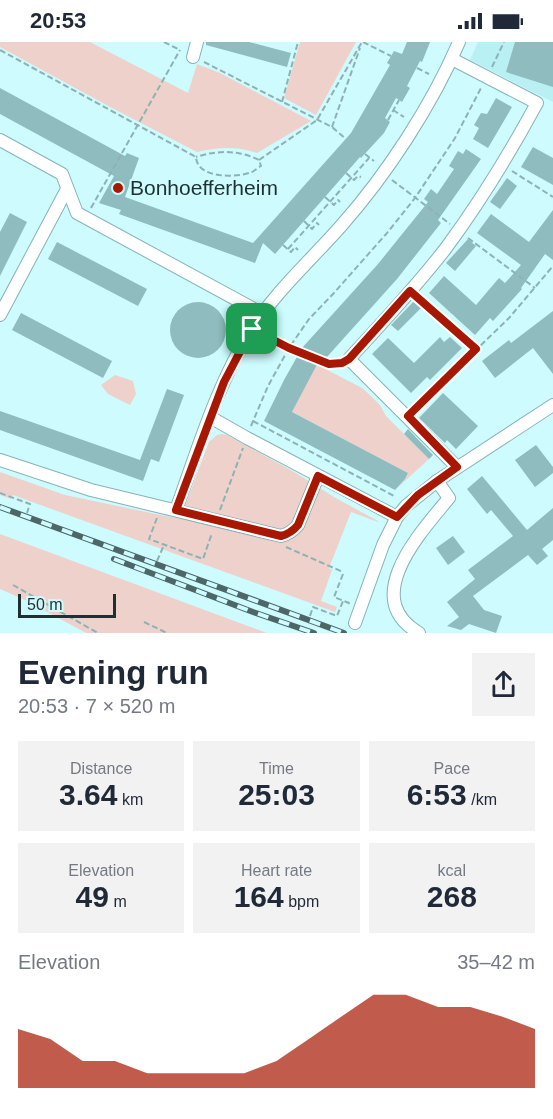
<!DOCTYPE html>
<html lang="en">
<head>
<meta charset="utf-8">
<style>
	:root { --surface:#fff; --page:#f2f2f3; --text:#1f2937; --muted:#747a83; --accent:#a81701 }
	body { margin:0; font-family:Arial,sans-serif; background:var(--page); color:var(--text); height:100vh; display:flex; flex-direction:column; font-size:22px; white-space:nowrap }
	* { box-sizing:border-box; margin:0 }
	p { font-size:20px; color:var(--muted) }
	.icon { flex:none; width:33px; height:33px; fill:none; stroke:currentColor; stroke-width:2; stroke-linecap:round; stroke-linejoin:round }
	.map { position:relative; height:591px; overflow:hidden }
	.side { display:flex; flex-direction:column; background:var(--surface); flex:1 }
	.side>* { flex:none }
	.scale { position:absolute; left:18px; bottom:15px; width:98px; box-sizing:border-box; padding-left:6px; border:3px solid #1e3031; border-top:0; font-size:16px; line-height:21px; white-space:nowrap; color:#1e3031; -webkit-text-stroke:4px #cdfbfe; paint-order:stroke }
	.pin { position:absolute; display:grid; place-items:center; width:51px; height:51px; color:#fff; margin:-26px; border-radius:12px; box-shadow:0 3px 9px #0006 }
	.round { display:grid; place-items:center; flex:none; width:63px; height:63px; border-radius:0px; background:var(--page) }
	.head { display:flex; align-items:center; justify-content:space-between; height:102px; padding:0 18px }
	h1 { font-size:33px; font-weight:800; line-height:45px }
	.metrics { display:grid; grid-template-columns:repeat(3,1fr); gap:9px; height:102px; padding:6px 18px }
	.metrics div { display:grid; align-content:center; border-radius:0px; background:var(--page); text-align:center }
	.metrics b { font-size:30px; font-weight:800 }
	.metrics small { font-size:16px; font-weight:400 }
	.metrics p { font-size:16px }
	.chart { height:168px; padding:12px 18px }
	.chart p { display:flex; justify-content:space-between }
	.chart svg { width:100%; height:108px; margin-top:6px; fill:var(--accent); opacity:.7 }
	.status { display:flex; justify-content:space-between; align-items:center; height:42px; padding:0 30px; background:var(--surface); direction:ltr }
	.status svg { height:16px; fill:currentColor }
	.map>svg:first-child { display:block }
</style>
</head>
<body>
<div class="status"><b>20:53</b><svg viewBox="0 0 49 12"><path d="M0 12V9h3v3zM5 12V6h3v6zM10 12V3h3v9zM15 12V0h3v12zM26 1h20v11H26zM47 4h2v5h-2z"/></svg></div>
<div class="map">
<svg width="553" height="591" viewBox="0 0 553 591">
	<rect width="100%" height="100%" fill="#cdfbfe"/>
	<path fill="#b8f0f3" d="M 478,0 L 553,0 L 553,60 L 470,18 Z"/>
	<g fill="#efd1cc">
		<path d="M 0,0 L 90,0 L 188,51 L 197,22 L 220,31 L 311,79 L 257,111 C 235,104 220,105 197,110 L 112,66 L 0,5 Z"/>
		<path d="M 300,0 L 356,0 L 316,73 L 284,56 Z"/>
		<path d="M 316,322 L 362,346 L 370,353 L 380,363 L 386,374 L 429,417 L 395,448 L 405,437 L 408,431 L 292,370 Z"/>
		<path d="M 115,333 L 133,339 L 136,352 L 130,363 L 108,352 L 101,343 Z"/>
		<path d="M 222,392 L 227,393 L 296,431 L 334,455 L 378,479 L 378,480 L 351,470 L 329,526 L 332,528 L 321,559 L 337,565 L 335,570 L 13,453 L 11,457 L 0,453 L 0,430 L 65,453 L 180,477 L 209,400 L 217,393 Z"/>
		<path d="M 0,492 L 267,591 L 86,591 L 27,559 L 0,547 Z"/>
	</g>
	<g fill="#8fbcbe">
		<path d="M 206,0 L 249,0 L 291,11 L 287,25 L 206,3 Z"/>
		<path d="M 407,0 L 430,0 L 422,20 L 420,19 L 407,44 L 410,46 L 402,60 L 396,56 L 385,76 L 390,80 L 384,91 L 361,116 L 360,115 L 275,212 L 263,201 L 255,221 L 119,172 L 121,168 L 99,161 L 114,134 L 0,72 L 0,46 L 125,114 L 127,111 L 139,116 L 125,155 L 253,201 L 351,91 L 390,23 L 387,21 L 394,9 L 402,12 Z"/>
		<path d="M 515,0 L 553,0 L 553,45 L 506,30 Z"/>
		<path d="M 496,56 L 512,65 L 488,106 L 473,97 L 479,86 L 474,83 L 481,71 L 487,72 Z"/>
		<path d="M 533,105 L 553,116 L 553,143 L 521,125 Z"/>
		<path d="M 466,107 L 481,117 L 438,178 L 441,181 L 397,237 L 326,316 L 322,313 L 292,370 L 408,431 L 405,437 L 395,448 L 264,379 L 284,338 L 302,306 L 378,222 L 428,160 L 424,157 L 431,147 L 437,152 L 454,127 L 449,124 L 458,109 L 463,112 Z"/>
		<path d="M 507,136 L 517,144 L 500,167 L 490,160 Z"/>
		<path d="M 553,168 L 553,218 L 545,212 L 521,246 L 522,247 L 493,279 L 490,276 L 475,293 L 429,251 L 444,234 L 476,263 L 499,236 L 505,241 L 521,223 L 477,191 L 491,172 L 529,200 Z"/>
		<path d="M 10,171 L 27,180 L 0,234 L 0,190 Z"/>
		<path d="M 468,197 L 476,204 L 455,229 L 446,221 Z"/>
		<path d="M 57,200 L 147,247 L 138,264 L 48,217 Z"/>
		<path d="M 414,259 L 421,266 L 398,289 L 391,283 Z"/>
		<circle cx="198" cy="288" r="28"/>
		<path d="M 553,269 L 553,332 L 533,306 L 495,336 L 482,319 L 509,298 L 511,301 Z"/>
		<path d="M 21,271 L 112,319 L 103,336 L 12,288 Z"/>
		<path d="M 440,295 L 444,300 L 450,295 L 462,306 L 430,338 L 427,335 L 411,351 L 372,312 L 388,296 L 414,321 Z"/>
		<path d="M 167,347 L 184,353 L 159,420 L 151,417 L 143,439 L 0,388 L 0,369 L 140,418 Z"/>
		<path d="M 443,351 L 478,384 L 456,407 L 447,398 L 445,401 L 419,376 Z"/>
		<path d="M 408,387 L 433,413 L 429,417 L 404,392 Z"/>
		<path d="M 536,403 L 553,425 L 553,431 L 535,445 L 515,418 Z"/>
		<path d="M 482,434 L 527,488 L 553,466 L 553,498 L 542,507 L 548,514 L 537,523 L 528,513 L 473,554 L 484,568 L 502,574 L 496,591 L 469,582 L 461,588 L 447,584 L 459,575 L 447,560 L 475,537 L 468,528 L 513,494 L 491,468 L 487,472 L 467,447 Z"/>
		<path d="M 453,494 L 465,510 L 448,523 L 436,506 Z"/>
	</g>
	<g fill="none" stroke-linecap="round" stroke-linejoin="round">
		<g stroke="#86b3b5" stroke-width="14">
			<g id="minor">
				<path d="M 193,15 L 197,0"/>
				<path d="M 452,17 L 537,61 C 510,111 480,160 446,206 C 416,245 382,281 349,317 L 457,425"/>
				<path d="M 0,98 L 62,132 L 77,171 L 263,272"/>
				<path d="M 0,273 L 67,147"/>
				<path d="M 210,375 L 247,396 L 397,475"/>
				<path d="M 0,418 L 91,448 L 281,494 C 289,492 293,489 298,483 L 318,434"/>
				<path d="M 176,468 C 198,407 217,342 252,287 C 276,249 311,218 341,184 C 387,132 432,63 459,0"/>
				<path d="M 355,581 L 383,503 L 397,475 L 406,464 L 437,439 L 553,363"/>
				<path d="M 419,591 C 359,556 421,490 449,456 L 437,439"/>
			</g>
		</g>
		<g stroke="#8eb2b4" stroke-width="2" stroke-dasharray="6 3" stroke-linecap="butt">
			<path d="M 164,0 L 180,8"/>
			<path d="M 363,0 L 391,14"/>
			<path d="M 0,8 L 196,115 C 197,137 237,136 252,130 C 253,130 260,124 261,124 L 259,118 C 239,108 217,108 196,115"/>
			<path d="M 204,20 L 332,85 L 346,97"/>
			<path d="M 492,25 L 504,0"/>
			<path d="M 417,26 L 429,32"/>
			<path d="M 282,60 L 298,0"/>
			<path d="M 393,68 L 404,75"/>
			<path d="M 388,78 L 399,58"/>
			<path d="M 332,85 L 360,6"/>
			<path d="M 365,112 L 374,119"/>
			<path d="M 259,118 L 317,78 L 362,0"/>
			<path d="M 512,129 L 553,155"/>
			<path d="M 346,131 L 354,138 L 358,134 L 361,135"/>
			<path d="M 392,138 L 450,182"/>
			<path d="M 325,155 L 334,163 L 338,158 L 340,160"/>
			<path d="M 91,166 L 180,8"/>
			<path d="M 304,179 L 312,187 L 317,181 L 319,183"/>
			<path d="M 468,196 L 535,246"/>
			<path d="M 283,203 L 291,210 L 295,205 L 298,208"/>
			<path d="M 288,207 L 369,116"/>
			<path d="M 419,257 L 476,306"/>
			<path d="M 263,292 C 281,302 319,322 338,322"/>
			<path d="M 416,366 L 509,276 L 553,224"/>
			<path d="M 253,379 L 396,455"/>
			<path d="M 251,384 L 268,344 L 289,306 L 309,277 L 333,252 L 387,191 L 415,156 L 455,96 L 481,46"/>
			<path d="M 0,451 L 30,462 L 27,471"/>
			<path d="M 220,468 L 243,406"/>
			<path d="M 157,476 L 149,497 L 203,517 L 212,491"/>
			<path d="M 286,505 L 343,530"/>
			<path d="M 157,519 L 164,503"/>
			<path d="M 343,532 L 334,555 L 349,561 L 348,562"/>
			<path d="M 13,543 L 98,591"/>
			<path d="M 310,574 L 313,565 L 337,574 L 343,559"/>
			<path d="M 144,580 L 167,591"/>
		</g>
		<use href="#minor" stroke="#fff" stroke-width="12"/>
		<g stroke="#4d6769" stroke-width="6">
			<g id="rail">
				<path d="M 0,465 L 344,591"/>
				<path d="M 114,517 L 253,570 L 314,591"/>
			</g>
		</g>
		<use href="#rail" stroke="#cdfbfe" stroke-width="4" stroke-dasharray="11" stroke-linecap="butt"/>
	</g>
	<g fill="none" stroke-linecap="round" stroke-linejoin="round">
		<g stroke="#fff" stroke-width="12">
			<path id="route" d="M 410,249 L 476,307 L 408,374 L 457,425 L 418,453 L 397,475 L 318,434 L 298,483 C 293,489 289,492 281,494 L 176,468 L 224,340 L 252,287 L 289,306 L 329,322 L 342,321 L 349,317 Z"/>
		</g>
		<use href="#route" stroke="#a81701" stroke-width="8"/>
	</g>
	<circle fill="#a81701" stroke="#cdfbfe" stroke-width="2" cx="118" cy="146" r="6"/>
	<g text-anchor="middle" stroke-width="4.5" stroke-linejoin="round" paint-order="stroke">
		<g font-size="21" fill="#1e3031" stroke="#cdfbfe" text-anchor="start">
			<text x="130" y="153">Bonhoefferheim</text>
		</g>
	</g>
</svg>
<div class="scale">50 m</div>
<div class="pin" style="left:252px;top:287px;background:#1e9e55"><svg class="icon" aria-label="arrive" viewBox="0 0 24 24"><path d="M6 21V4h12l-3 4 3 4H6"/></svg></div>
</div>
<section class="side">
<div class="head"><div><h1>Evening run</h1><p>20:53 · 7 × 520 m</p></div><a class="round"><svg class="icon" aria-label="share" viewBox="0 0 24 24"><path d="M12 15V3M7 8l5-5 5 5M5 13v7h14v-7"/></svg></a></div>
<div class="metrics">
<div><p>Distance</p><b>3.64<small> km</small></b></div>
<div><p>Time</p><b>25:03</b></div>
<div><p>Pace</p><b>6:53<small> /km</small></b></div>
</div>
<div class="metrics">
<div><p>Elevation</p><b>49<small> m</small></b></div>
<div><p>Heart rate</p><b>164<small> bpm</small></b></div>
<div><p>kcal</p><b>268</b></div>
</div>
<div class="chart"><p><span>Elevation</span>35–42 m</p>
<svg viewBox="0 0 160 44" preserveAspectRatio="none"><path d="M0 44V20L10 24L20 33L30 33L40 38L50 38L60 38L70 38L80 33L90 24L100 15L110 6L120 6L130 11L140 11L150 15L160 20V44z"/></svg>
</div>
</section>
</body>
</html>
